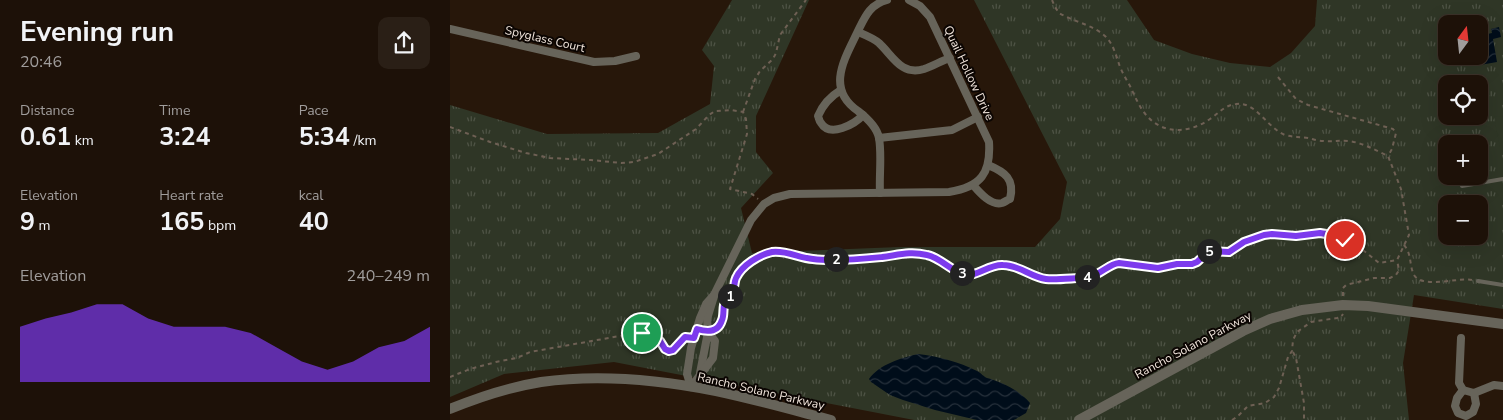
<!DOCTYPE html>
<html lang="en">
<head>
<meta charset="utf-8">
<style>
	:root { --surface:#1d1108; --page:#2a1f16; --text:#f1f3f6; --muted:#a09d9c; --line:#3b3129; --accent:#7c3aed }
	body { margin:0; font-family:"Nunito Sans",sans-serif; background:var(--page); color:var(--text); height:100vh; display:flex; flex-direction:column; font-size:19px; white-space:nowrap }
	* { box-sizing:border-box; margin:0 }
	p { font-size:16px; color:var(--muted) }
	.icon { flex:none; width:28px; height:28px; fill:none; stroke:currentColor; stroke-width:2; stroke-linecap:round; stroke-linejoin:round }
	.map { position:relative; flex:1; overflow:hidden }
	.panel { display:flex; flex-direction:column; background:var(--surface); width:450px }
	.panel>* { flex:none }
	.needle { width:32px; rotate:15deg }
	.buttons { position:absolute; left:988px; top:15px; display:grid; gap:10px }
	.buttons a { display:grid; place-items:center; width:50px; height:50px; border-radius:10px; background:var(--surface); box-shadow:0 5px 20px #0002,0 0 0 1px var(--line); font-size:25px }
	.pin { position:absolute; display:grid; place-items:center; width:42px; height:42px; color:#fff; margin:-21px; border:2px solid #fff; border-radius:50%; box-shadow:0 1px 5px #0007 }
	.km { position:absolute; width:25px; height:25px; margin:-12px; border-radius:50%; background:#222; color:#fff; font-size:14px; line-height:25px; text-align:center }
	.round { display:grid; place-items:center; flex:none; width:52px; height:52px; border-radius:10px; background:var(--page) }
	.summary { display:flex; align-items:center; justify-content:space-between; height:85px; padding:0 20px }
	h1 { font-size:28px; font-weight:700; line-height:38px }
	.figures { display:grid; grid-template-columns:repeat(3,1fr); gap:8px; height:85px; padding:5px 20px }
	.figures div { display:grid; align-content:center }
	.figures b { font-size:25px; font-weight:700 }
	.figures small { font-size:14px; font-weight:400 }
	.figures p { font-size:14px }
	.chart { height:140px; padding:10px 20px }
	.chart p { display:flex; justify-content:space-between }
	.chart svg { width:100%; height:90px; margin-top:5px; fill:var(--accent); opacity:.7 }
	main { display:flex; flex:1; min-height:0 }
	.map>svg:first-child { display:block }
</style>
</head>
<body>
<main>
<section class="panel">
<div class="summary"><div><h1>Evening run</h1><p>20:46</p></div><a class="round"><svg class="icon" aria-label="share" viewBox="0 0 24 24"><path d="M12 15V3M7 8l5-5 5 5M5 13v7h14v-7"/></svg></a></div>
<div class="figures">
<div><p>Distance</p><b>0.61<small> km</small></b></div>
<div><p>Time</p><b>3:24</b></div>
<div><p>Pace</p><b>5:34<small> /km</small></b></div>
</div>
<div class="figures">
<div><p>Elevation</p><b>9<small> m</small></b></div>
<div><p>Heart rate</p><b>165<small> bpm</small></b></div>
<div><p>kcal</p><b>40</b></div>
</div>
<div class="chart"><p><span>Elevation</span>240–249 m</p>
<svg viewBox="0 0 160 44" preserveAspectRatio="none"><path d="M0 44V17L10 13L20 10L30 6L40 6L50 13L60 17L70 17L80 17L90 20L100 27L110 34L120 38L130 34L140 27L150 24L160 17V44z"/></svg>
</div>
</section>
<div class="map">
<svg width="1053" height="420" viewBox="0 0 1053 420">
	<defs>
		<pattern id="grass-tufts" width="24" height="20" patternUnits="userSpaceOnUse" patternTransform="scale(1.25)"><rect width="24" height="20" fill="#2f3626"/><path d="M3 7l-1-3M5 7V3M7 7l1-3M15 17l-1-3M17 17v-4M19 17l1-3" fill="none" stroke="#4e5345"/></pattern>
		<pattern id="water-waves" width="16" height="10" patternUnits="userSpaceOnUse" patternTransform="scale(1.25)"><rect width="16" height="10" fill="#000d1a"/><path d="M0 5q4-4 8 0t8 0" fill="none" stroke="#26303b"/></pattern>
	</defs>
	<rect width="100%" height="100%" fill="#27170a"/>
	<path fill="url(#grass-tufts)" fill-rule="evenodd" d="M 282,0 L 359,0 L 306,116 L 306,152 L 323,173 L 291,208 L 302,253 L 450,247 L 585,247 L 610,219 L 617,182 L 524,0 L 677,0 L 704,40 L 742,54 L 780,63 L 820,67 L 841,53 L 865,26 L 867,0 L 1053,0 L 1053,309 L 964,295 L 953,363 L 959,420 L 464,420 L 164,362 L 54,374 L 0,397 L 0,105 L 97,134 L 208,133 L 260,104 L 264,66 L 252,50 ZM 996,24 L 1029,24 L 1029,56 L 996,56 ZM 996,84 L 1029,84 L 1029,116 L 996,116 ZM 996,144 L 1029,144 L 1029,176 L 996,176 ZM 996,204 L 1029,204 L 1029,236 L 996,236 Z"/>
	<path fill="#2f3626" d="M 1053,116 L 1053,147 L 1050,147 L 1044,117 Z"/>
	<g fill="url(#water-waves)">
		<path d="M 1049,27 L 1051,37 L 1043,39 L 1047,62 L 1030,65 L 1028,56 L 1029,36 L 1042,33 L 1041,29 Z"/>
		<path d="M 468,354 C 488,356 509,362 527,371 C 531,373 534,377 537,378 C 552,382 569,390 580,403 L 576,413 L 564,420 L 527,420 L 485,410 L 453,400 L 440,395 L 421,382 L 419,379 C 430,364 451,358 468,354 Z"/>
	</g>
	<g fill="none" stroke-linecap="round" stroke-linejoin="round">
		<g stroke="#6e6054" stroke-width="2" stroke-dasharray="4 4" stroke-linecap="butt">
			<path d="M 828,77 L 846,99 L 858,105 L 943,129 L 946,133 L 942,149 L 938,156"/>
			<path d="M 293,112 L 305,79 L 310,71 L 323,59 L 326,53 L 330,35 L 356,0"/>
			<path d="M 0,127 L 40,142 L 76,153 L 100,158 L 141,160 L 171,163 L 184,162 L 208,154 L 246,129 L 259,115 L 265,111 L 281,110 L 293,112 L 296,119 L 297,134 L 280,189 L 302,194 L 308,199"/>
			<path d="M 954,245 C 962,254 959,265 964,275 C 972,289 1010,277 1022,280"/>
			<path d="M 893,296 L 893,288 L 896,285 L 924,278 L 940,278 L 946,275 L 949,270 L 947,260"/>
			<path d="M 266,329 C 274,322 271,314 275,305 C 276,300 281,297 283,292 C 285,288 284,282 286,277 C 290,268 303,259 312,255 C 331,246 351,259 371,260 C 389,260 407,259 424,258 C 443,256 457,251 477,255 C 492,258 502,273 517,275 C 527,276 540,264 553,265 C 569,265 582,277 596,279 C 603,280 640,278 645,275 C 653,271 660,265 669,263 L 708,268 L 727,264 L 741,264 L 747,261 L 759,251 L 779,252 L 794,242 L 814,235 L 823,234 L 846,236 L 870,233 L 882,235 L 908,246 L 929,263 L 947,260 L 959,235 L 951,189 L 938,156 C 925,150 913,143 899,141 C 890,140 882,142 873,141 C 868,141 863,139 858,138 C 850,137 843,137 835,135 C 817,128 806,101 786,104 C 775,105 769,113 760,119 C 746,129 726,134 710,126 C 694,118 688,103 681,88 C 677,80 672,73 669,64 C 666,55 663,44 656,37 C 644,25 624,22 609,13 L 605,7 L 602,0"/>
			<path d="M 843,352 L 846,358 L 854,403 L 854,420"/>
			<path d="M 0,377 L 20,369 L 46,362 L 67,358 L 80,352 L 181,334 L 192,333 L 203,337 L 209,341 L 215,349 L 219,351 L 223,350 L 235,337 L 237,337"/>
			<path d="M 782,420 L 787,417 L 798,406 L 815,403 L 824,397 L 829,388 L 838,357 L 842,351 L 843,340 L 847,332 L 861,322 L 887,318 L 891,317 L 893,314"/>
		</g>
		<g stroke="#67645a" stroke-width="4">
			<path d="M 1012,186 L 1053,179"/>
			<path d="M 1028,281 L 1053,285"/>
		</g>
		<g stroke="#67645a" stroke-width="8">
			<path d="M 0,29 L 144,62 L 165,61 L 186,56"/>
			<path d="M 408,32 C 415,35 423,38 429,43 C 443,56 451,76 474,69 C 483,66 491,61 500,58"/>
			<path d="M 391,90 C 381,96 373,104 368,116 C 369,118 369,121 371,123 C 380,138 405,124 413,115"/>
			<path d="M 429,138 L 502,130 L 528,117"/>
			<path d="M 523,185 C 530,193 541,206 552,203 C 555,202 557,200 560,199 C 565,179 555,172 538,165"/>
			<path d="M 430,193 C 429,175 432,155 429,138 C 427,127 417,118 408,111 C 376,89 394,60 407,33 C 415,17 419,5 437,0"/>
			<path d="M 1011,338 L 1009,383 L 1013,390 L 1024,393 L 1044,385 L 1053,386"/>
			<path d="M 250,373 L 258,332 L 256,331"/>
			<path d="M 241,387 L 263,358 L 265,341 L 258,332 L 257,319 L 265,293 L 301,220 L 314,204 L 324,198 L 340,194 L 499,192 C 531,187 541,173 539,142 L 480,17 L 470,6 L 459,0"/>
			<path d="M 241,387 L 237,374 L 241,348 L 250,318 L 256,304 L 264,295"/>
			<path d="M 1013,390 L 1007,398 L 1005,406 L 1008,413 L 1016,416 L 1023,412 L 1026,404 L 1024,393"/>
		</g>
		<g stroke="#67645a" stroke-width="10">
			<path d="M 0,409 C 29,397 60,387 91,382 C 147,374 211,380 266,391 C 304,399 343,410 381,420"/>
			<path d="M 629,420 L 793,331 L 820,319 L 852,310 L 893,305 L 918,306 L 1053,324"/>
		</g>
	</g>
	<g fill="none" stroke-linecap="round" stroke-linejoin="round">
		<g stroke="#fff" stroke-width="10">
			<path id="route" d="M 192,333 L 210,341 L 215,349 L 219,351 L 223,350 L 235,337 L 244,338 L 247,329 C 257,332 268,333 272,320 C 274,316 273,310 274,305 C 276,300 280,297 282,292 C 285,288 284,282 286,278 C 292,265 309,255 322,252 C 336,250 349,258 363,259 C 383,262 412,259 432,257 C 448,255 460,251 477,255 C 492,258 502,273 517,275 C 527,276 540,264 553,265 C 569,265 581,277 596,279 C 603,280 640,278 645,275 C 654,271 660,264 669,263 L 708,268 L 727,264 L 742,264 L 747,262 L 759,251 L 779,252 L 794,242 L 814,235 L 822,234 L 846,236 L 870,233 L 882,235 L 895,240"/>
		</g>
		<use href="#route" stroke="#7c3aed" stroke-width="6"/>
	</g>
	<g text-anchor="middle" stroke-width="4" stroke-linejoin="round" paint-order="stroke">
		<g font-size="12" fill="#f1e5dc" stroke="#0b0502">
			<text transform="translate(95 39) rotate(13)" y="4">Spyglass Court</text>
			<text transform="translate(519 73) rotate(65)" y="4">Quail Hollow Drive</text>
			<text transform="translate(743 345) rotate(-28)" y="4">Rancho Solano Parkway</text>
			<text transform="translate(311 391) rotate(13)" y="4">Rancho Solano Parkway</text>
		</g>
	</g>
</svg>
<div class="buttons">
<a><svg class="needle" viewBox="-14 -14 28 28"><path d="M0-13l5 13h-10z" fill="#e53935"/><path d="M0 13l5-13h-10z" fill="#a09d9c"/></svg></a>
<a><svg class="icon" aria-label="locate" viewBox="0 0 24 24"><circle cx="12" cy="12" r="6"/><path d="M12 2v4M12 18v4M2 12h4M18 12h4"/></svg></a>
<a>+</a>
<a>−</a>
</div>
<div class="pin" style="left:192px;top:333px;background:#1e9e55"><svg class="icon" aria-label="arrive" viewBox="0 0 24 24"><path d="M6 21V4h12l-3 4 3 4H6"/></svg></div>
<div class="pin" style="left:895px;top:240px;background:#d93025"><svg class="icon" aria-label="check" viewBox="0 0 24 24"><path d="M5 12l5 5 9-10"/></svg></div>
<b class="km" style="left:280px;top:296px">1</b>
<b class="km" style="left:386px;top:259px">2</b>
<b class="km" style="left:512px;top:273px">3</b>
<b class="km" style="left:637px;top:277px">4</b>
<b class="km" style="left:759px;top:251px">5</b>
</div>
</main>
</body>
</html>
